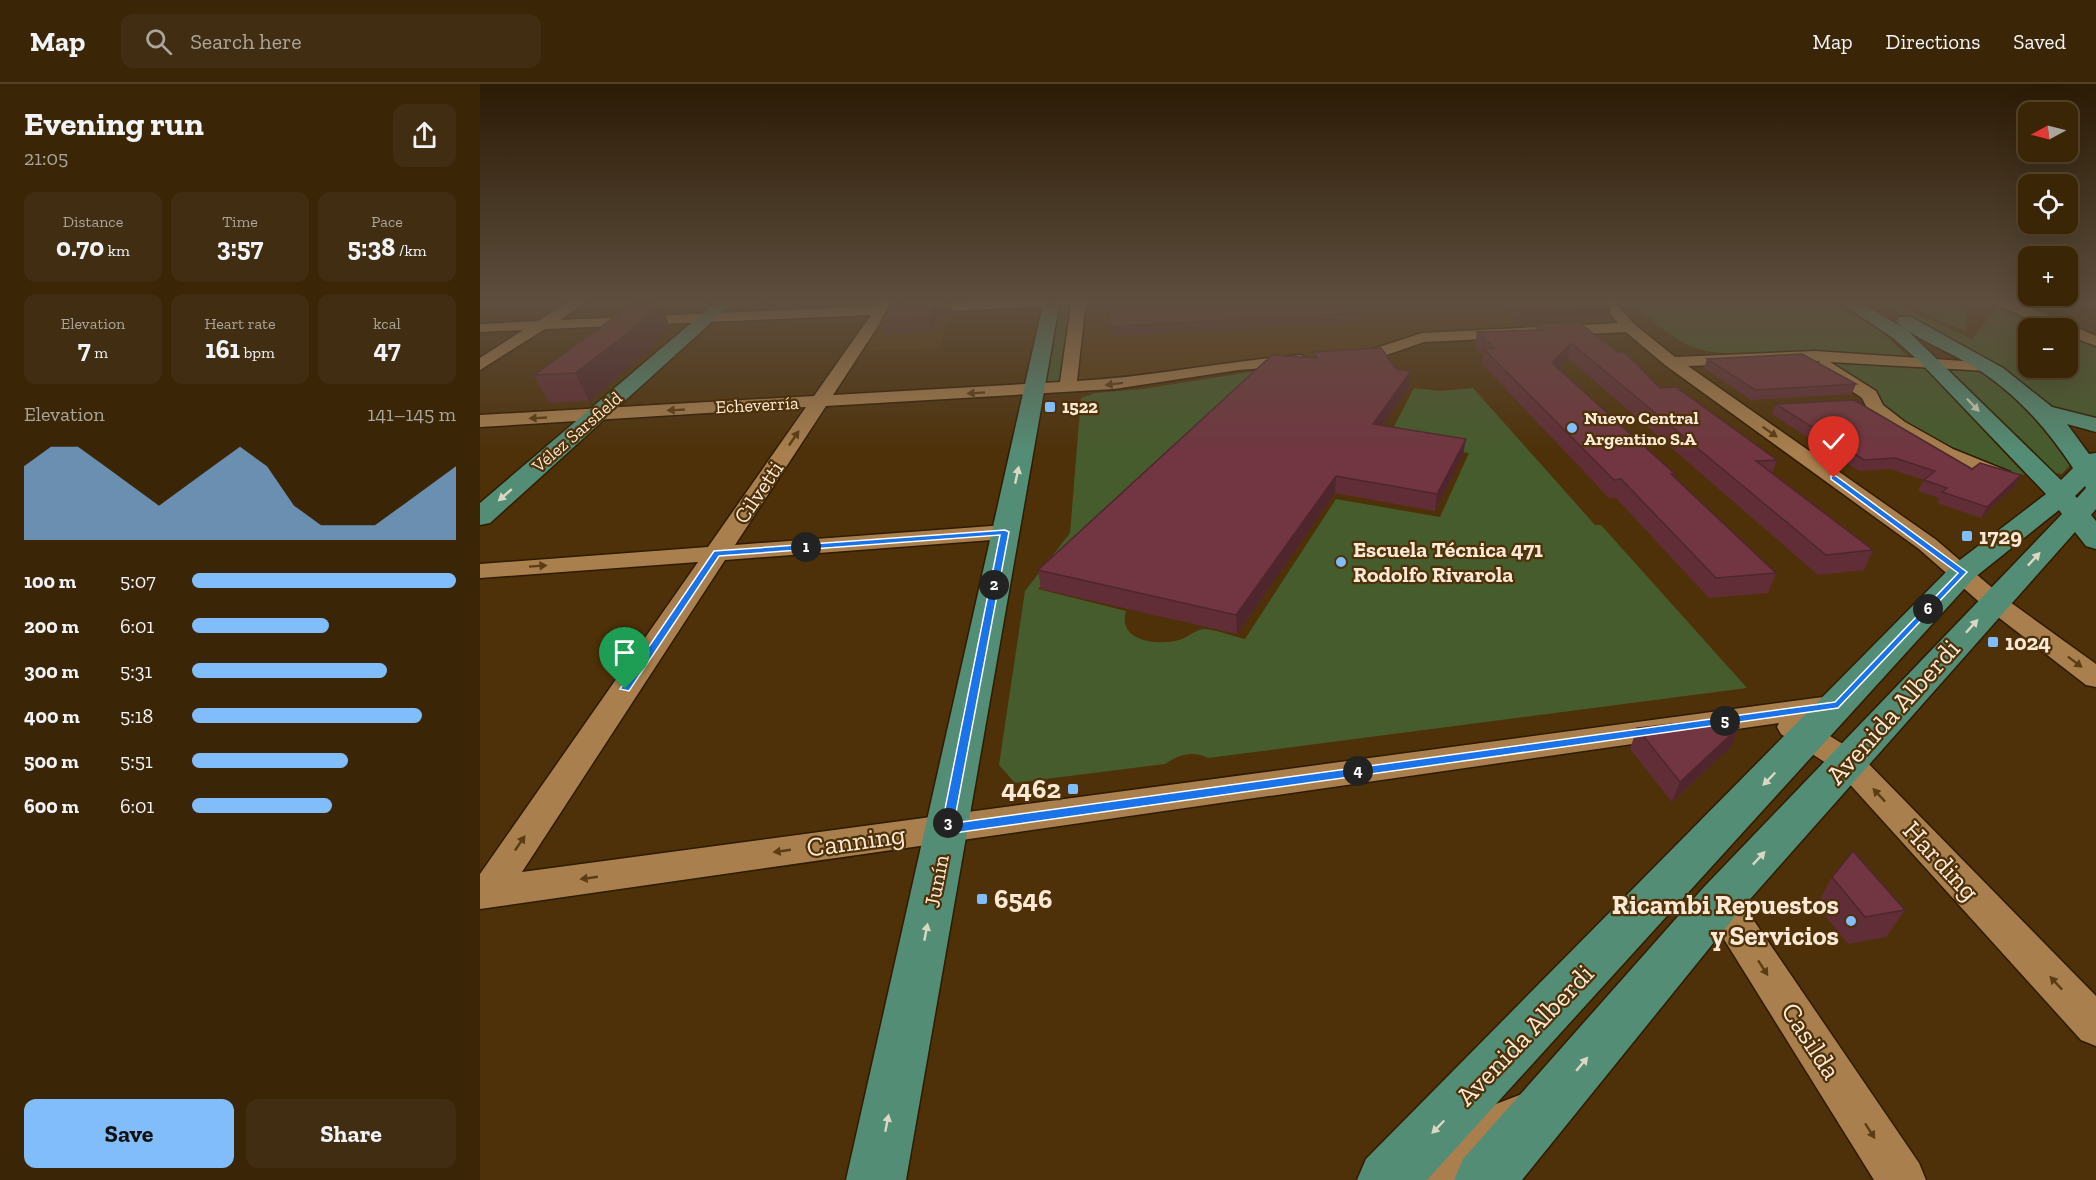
<!DOCTYPE html>
<html lang="en">
<head>
<meta charset="utf-8">
<style>
	:root { --surface:#3a2507; --page:#412d11; --text:#f1f3f6; --muted:#aba59b; --line:#544228; --accent:#81bdfa }
	body { margin:0; font-family:"Zilla Slab",serif; background:var(--page); color:var(--text); height:100vh; display:flex; flex-direction:column; font-size:22px; white-space:nowrap }
	* { box-sizing:border-box; margin:0 }
	p { font-size:20px; color:var(--muted) }
	.icon { flex:none; width:33px; height:33px; fill:none; stroke:currentColor; stroke-width:2; stroke-linecap:round; stroke-linejoin:round }
	.map { position:relative; flex:1; overflow:hidden }
	.side { display:flex; flex-direction:column; background:var(--surface); width:480px }
	.side>* { flex:none }
	.needle { width:39px; rotate:263deg }
	.buttons { position:absolute; left:1538px; top:18px; display:grid; gap:12px }
	.buttons a { display:grid; place-items:center; width:60px; height:60px; border-radius:12px; background:var(--surface); box-shadow:0 6px 24px #0002,0 0 0 2px var(--line); font-size:30px }
	.pin { position:absolute; display:grid; place-items:center; width:51px; height:51px; color:#fff; margin:-62px -26px; border-radius:50% 50% 50% 0; rotate:-45deg; box-shadow:0 0 6px #0007 }
	.pin .icon { rotate:45deg }
	.km { position:absolute; width:30px; height:30px; margin:-15px; border-radius:50%; background:#222; color:#fff; font-size:16px; line-height:30px; text-align:center }
	.round { display:grid; place-items:center; flex:none; width:63px; height:63px; border-radius:12px; background:var(--page) }
	.head { display:flex; align-items:center; justify-content:space-between; height:102px; padding:0 24px }
	h1 { font-size:33px; font-weight:700; line-height:45px }
	.figures { display:grid; grid-template-columns:repeat(3,1fr); gap:9px; height:102px; padding:6px 24px }
	.figures div { display:grid; align-content:center; border-radius:12px; background:var(--page); text-align:center }
	.figures b { font-size:26px; font-weight:700 }
	.figures small { font-size:16px; font-weight:400 }
	.figures p { font-size:16px }
	.chart { height:168px; padding:12px 24px }
	.chart p { display:flex; justify-content:space-between }
	.chart svg { width:100%; height:108px; margin-top:6px; fill:var(--accent); opacity:.7 }
	.primary-button { display:flex; gap:12px; margin-top:auto; padding:12px 24px }
	.primary-button a { flex:1; height:69px; border-radius:12px; background:var(--accent); color:#111; font-size:24px; font-weight:700; line-height:69px; text-align:center }
	.primary-button a+a { background:var(--page); color:var(--text) }
	ul { padding:0 24px; list-style:none; font-size:20px }
	li { display:grid; grid-template-columns:96px 72px 1fr; align-items:center; height:45px }
	li i { height:15px; border-radius:8px; background:var(--accent) }
	header { display:flex; align-items:center; gap:36px; box-sizing:border-box; height:84px; padding:0 30px; background:var(--surface); border-bottom:2px solid var(--line) }
	header strong { font-size:28px }
	nav { display:flex; gap:33px; margin-inline-start:auto; font-size:21px }
	.search { width:420px; height:54px; background:var(--page); display:flex; align-items:center; gap:15px; box-sizing:border-box; padding:0 21px; border-radius:12px; color:var(--muted); font-size:22px }
	main { display:flex; flex:1; min-height:0 }
	.map>svg:first-child { display:block }
</style>
</head>
<body>
<header>
<strong>Map</strong>
<div class="search"><svg class="icon" aria-label="search" viewBox="0 0 24 24"><circle cx="10" cy="10" r="6"/><path d="M15 15l6 6"/></svg>Search here</div>
<nav><a>Map</a><a>Directions</a><a>Saved</a></nav>
</header>
<main>
<section class="side">
<div class="head"><div><h1>Evening run</h1><p>21:05</p></div><a class="round"><svg class="icon" aria-label="share" viewBox="0 0 24 24"><path d="M12 15V3M7 8l5-5 5 5M5 13v7h14v-7"/></svg></a></div>
<div class="figures">
<div><p>Distance</p><b>0.70<small> km</small></b></div>
<div><p>Time</p><b>3:57</b></div>
<div><p>Pace</p><b>5:38<small> /km</small></b></div>
</div>
<div class="figures">
<div><p>Elevation</p><b>7<small> m</small></b></div>
<div><p>Heart rate</p><b>161<small> bpm</small></b></div>
<div><p>kcal</p><b>47</b></div>
</div>
<div class="chart"><p><span>Elevation</span>141–145 m</p>
<svg viewBox="0 0 160 44" preserveAspectRatio="none"><path d="M0 44V14L10 6L20 6L30 14L40 22L50 30L60 22L70 14L80 6L90 14L100 30L110 38L120 38L130 38L140 30L150 22L160 14V44z"/></svg>
</div>
<ul>
<li><b>100 m</b>5:07<i style="width:100%"></i></li>
<li><b>200 m</b>6:01<i style="width:52%"></i></li>
<li><b>300 m</b>5:31<i style="width:74%"></i></li>
<li><b>400 m</b>5:18<i style="width:87%"></i></li>
<li><b>500 m</b>5:51<i style="width:59%"></i></li>
<li><b>600 m</b>6:01<i style="width:53%"></i></li>
</ul>
<div class="primary-button"><a>Save</a><a>Share</a></div>
</section>
<div class="map">
<svg width="1616" height="1096" viewBox="0 0 1616 1096">
	<rect width="100%" height="100%" fill="#4e3109"/>
	<g fill="#5b3a0b">
		<path d="M 599,216 L 1126,216 L 1149,243 L 942,254 L 892,271 L 588,303 Z"/>
		<path d="M 474,228 L 458,264 L 384,267 L 405,234 L 416,231 Z"/>
	</g>
	<g fill="#465c2d">
		<path d="M 572,216 L 599,216 L 588,303 L 554,305 Z"/>
		<path d="M 1149,216 L 1349,216 L 1401,247 L 1428,273 C 1392,271 1357,268 1322,267 C 1285,267 1242,276 1208,261 C 1186,250 1167,232 1149,216 Z"/>
		<path d="M 1395,216 L 1407,216 L 1492,255 L 1518,222 L 1574,244 L 1548,244 L 1548,284 L 1587,284 L 1587,250 L 1616,261 L 1616,337 L 1574,328 L 1519,283 Z"/>
		<path d="M 1416,216 L 1487,216 L 1486,248 Z"/>
		<path d="M 1349,276 L 1444,283 L 1545,391 L 1525,389 L 1433,347 L 1348,280 Z"/>
		<path d="M 1467,283 L 1505,287 L 1560,334 L 1591,380 L 1582,390 L 1568,388 Z"/>
		<path d="M 788,285 L 558,505 L 646,527 C 637,557 677,562 699,556 C 707,554 716,545 724,545 C 737,546 752,552 765,555 L 856,415 L 960,433 L 989,369 L 906,358 L 934,304 L 959,307 L 993,304 L 1115,441 L 1121,441 L 1267,604 L 728,674 C 713,666 698,671 685,680 L 535,699 L 519,681 L 545,507 L 590,449 L 601,314 L 616,309 L 663,305 Z"/>
	</g>
	<g fill="none" stroke-linecap="round" stroke-linejoin="round">
		<g stroke="#2f1b01" stroke-width="3">
			<g id="minor">
				<path d="M 92,216 L 108,216 L 80,236 L 397,222 L 401,216 L 415,216 L 411,221 L 606,216 L 597,297 C 672,293 746,277 821,271 L 829,276 L 821,281 L 759,286 L 634,305 L 346,322 L 255,461 L 525,441 L 533,443 L 537,448 L 533,453 L 525,455 L 245,476 L 42,788 L 1358,611 L 1369,614 L 1373,621 L 1369,628 L 1324,636 L 1379,670 L 1616,912 L 1616,962 L 1601,956 L 1357,686 L 1301,650 L 1297,643 L 1299,639 L 0,825 L 0,790 L 218,478 L 0,494 L 0,480 L 228,463 L 326,323 L 0,343 L 0,331 L 334,312 L 391,231 L 65,245 L 0,286 L 0,274 L 43,246 L 0,248 L 0,240 L 58,237 ZM 591,221 L 580,298 L 353,311 L 406,230 Z"/>
				<path d="M 1119,216 L 1133,216 L 1154,240 L 1195,273 L 1335,267 L 1513,279 L 1515,282 L 1507,287 L 1350,278 L 1396,307 L 1403,321 L 1425,338 L 1473,365 L 1530,388 L 1533,392 L 1530,396 L 1523,398 L 1459,373 L 1411,346 L 1389,328 L 1382,314 L 1338,284 L 1336,281 L 1340,277 L 1208,282 L 1455,455 L 1523,513 L 1616,580 L 1616,603 L 1606,601 L 1505,523 L 1439,465 L 1185,281 L 1146,248 L 944,258 L 892,276 L 869,277 L 861,272 L 863,269 L 890,266 L 942,249 L 1138,239 Z"/>
				<path d="M 1503,216 C 1542,215 1581,238 1616,252 L 1616,262 L 1587,251 L 1587,244 L 1572,244 Z"/>
				<path d="M 1240,801 L 1253,806 L 1439,1079 L 1446,1096 L 1394,1096 L 1227,828 L 1221,817 L 1227,806 Z"/>
				<path d="M 1042,1010 L 1058,1017 L 1065,1033 L 1058,1049 L 1023,1064 L 995,1096 L 938,1096 L 945,1079 L 990,1030 Z"/>
			</g>
		</g>
		<g stroke="#2f1b01" stroke-width="3">
			<g id="major">
				<path d="M 238,216 L 256,216 L 10,439 L 0,441 L 0,419 Z"/>
				<path d="M 564,216 L 580,216 L 426,1096 L 366,1096 Z"/>
				<path d="M 1356,216 L 1376,216 L 1427,246 L 1581,396 L 1593,384 C 1565,342 1535,308 1491,281 C 1475,271 1424,249 1416,237 L 1419,233 L 1431,233 L 1523,284 L 1572,323 L 1616,334 L 1616,348 L 1587,340 L 1609,370 L 1616,369 L 1616,425 L 1611,431 L 1616,437 L 1616,465 L 1606,462 L 1595,448 L 1256,831 L 1042,1096 L 974,1096 L 983,1075 L 1224,803 L 1582,430 L 1579,426 L 1494,494 L 947,1096 L 877,1096 L 886,1075 L 1472,482 L 1566,410 L 1439,277 L 1413,254 ZM 1605,402 L 1606,404 L 1597,414 L 1595,412 Z"/>
			</g>
		</g>
		<use href="#minor" fill="#a97f4e" fill-rule="evenodd"/>
		<use href="#major" fill="#548d76" fill-rule="evenodd"/>
	</g>
	<g fill="#612e38">
		<path d="M 422,216 L 480,216 L 479,217 L 471,217 L 473,229 L 472,233 L 458,233 L 451,248 L 405,250 L 401,237 L 423,218 Z"/>
		<path d="M 958,216 L 1124,216 L 1131,221 L 1128,235 L 1066,240 L 1180,304 L 1297,376 L 1292,390 L 1393,466 L 1384,486 L 1338,491 L 1088,274 L 1078,285 L 1195,390 L 1194,393 L 1296,489 L 1288,509 L 1229,514 L 1136,414 L 1129,414 L 1002,280 L 1004,271 L 995,263 L 997,248 L 1056,246 L 1057,240 L 1039,242 L 1010,216 L 961,219 Z"/>
		<path d="M 878,229 L 877,238 L 631,252 L 630,243 Z"/>
		<path d="M 190,243 L 159,275 L 109,317 L 69,319 L 54,291 Z"/>
		<path d="M 833,268 L 916,285 L 930,302 L 902,342 L 983,371 L 955,427 L 855,409 L 757,550 L 561,505 L 558,486 L 833,274 Z"/>
		<path d="M 1227,275 L 1376,300 L 1372,310 L 1271,316 L 1224,284 Z"/>
		<path d="M 1296,320 L 1492,385 L 1535,402 L 1501,434 L 1457,419 L 1459,414 L 1438,407 L 1444,396 L 1410,385 L 1379,387 L 1292,330 Z"/>
		<path d="M 1157,644 L 1251,663 L 1192,718 L 1150,665 Z"/>
		<path d="M 1352,793 L 1425,826 L 1406,853 L 1368,860 L 1337,821 Z"/>
	</g>
	<g fill="#4f262e">
		<path d="M 471,216 L 473,229 L 472,233 L 469,220 Z"/>
		<path d="M 180,219 L 190,243 L 159,275 L 109,317 L 95,289 Z"/>
		<path d="M 455,221 L 458,233 L 451,248 L 448,235 Z"/>
		<path d="M 1131,221 L 1128,235 L 1039,242 L 1041,228 Z"/>
		<path d="M 1091,259 L 1088,274 L 1069,295 L 1072,279 Z"/>
		<path d="M 931,287 L 930,302 L 892,356 L 893,340 Z"/>
		<path d="M 986,355 L 983,371 L 955,427 L 957,410 Z"/>
		<path d="M 1541,391 L 1535,402 L 1501,434 L 1507,423 Z"/>
		<path d="M 856,392 L 855,409 L 757,550 L 756,531 Z"/>
		<path d="M 1259,643 L 1251,663 L 1192,718 L 1200,698 Z"/>
	</g>
	<g fill="#713641" stroke="#4f262e" stroke-width="1.5">
		<path d="M 471,216 L 469,220 L 455,221 L 448,235 L 401,237 L 412,219 Z"/>
		<path d="M 628,216 L 868,216 L 878,229 L 630,243 Z"/>
		<path d="M 1027,216 L 1124,216 L 1131,221 L 1041,228 Z"/>
		<path d="M 180,219 L 148,249 L 95,289 L 54,291 L 153,220 Z"/>
		<path d="M 1098,238 L 1138,268 L 1143,268 L 1150,273 L 1180,304 L 1196,303 L 1297,376 L 1276,377 L 1393,466 L 1346,471 L 1091,259 L 1072,279 L 1195,390 L 1191,390 L 1296,489 L 1236,494 L 1141,395 L 1134,396 L 1004,265 L 1014,264 L 997,248 L 1063,246 L 1057,240 Z"/>
		<path d="M 901,264 L 916,285 L 931,287 L 893,340 L 986,355 L 957,410 L 856,392 L 756,531 L 558,486 L 792,271 L 837,274 L 833,268 Z"/>
		<path d="M 1322,270 L 1376,300 L 1275,306 L 1227,275 Z"/>
		<path d="M 1374,316 L 1492,385 L 1500,379 L 1541,391 L 1507,423 L 1462,408 L 1467,404 L 1444,396 L 1455,387 L 1415,374 L 1384,376 L 1296,320 Z"/>
		<path d="M 1247,634 L 1259,643 L 1200,698 L 1157,644 Z"/>
		<path d="M 1373,767 L 1425,826 L 1385,833 L 1352,793 Z"/>
	</g>
	<defs><path id="oneway-solid" d="M-6-.8H1V-3.2L6.5 0L1 3.2V.8H-6Z" transform="scale(1.5)"/></defs>
	<g fill="#5c3d13">
		<use href="#oneway-solid" transform="translate(634 300) rotate(173)"/>
		<use href="#oneway-solid" transform="translate(496 309) rotate(177)"/>
		<use href="#oneway-solid" transform="translate(196 326) rotate(177)"/>
		<use href="#oneway-solid" transform="translate(58 334) rotate(177)"/>
		<use href="#oneway-solid" transform="translate(1290 348) rotate(35)"/>
		<use href="#oneway-solid" transform="translate(314 354) rotate(-56)"/>
		<use href="#oneway-solid" transform="translate(58 482) rotate(-4)"/>
		<use href="#oneway-solid" transform="translate(1595 578) rotate(37)"/>
		<use href="#oneway-solid" transform="translate(1399 711) rotate(-133)"/>
		<use href="#oneway-solid" transform="translate(40 759) rotate(-56)"/>
		<use href="#oneway-solid" transform="translate(302 767) rotate(172)"/>
		<use href="#oneway-solid" transform="translate(109 794) rotate(172)"/>
		<use href="#oneway-solid" transform="translate(1283 884) rotate(57)"/>
		<use href="#oneway-solid" transform="translate(1576 899) rotate(-133)"/>
		<use href="#oneway-solid" transform="translate(1390 1047) rotate(57)"/>
	</g>
	<g fill="#dad7c2">
		<use href="#oneway-solid" transform="translate(1493 321) rotate(46)"/>
		<use href="#oneway-solid" transform="translate(537 391) rotate(-78)"/>
		<use href="#oneway-solid" transform="translate(25 411) rotate(139)"/>
		<use href="#oneway-solid" transform="translate(1554 475) rotate(-47)"/>
		<use href="#oneway-solid" transform="translate(1492 542) rotate(-48)"/>
		<use href="#oneway-solid" transform="translate(1289 695) rotate(134)"/>
		<use href="#oneway-solid" transform="translate(1279 774) rotate(-47)"/>
		<use href="#oneway-solid" transform="translate(446 848) rotate(-79)"/>
		<use href="#oneway-solid" transform="translate(1102 980) rotate(-50)"/>
		<use href="#oneway-solid" transform="translate(407 1039) rotate(-79)"/>
		<use href="#oneway-solid" transform="translate(958 1043) rotate(134)"/>
	</g>
	<linearGradient id="sky" x2="0" y2="1"><stop stop-color="#2b1b05"/><stop offset="0.59" stop-color="#5d4e3e"/><stop offset="1" stop-color="#5d4e3e" stop-opacity="0"/></linearGradient>
	<rect width="1616" height="369" fill="url(#sky)"/>
	<path fill="#1a73e8" stroke="#fff" stroke-width="1.5" d="M 1351,392 L 1356,392 L 1487,488 L 1358,624 L 467,750 L 461,745 L 520,451 L 239,472 L 149,607 L 140,605 L 234,467 L 525,446 L 529,448 L 474,739 L 1355,618 L 1478,489 L 1351,395 Z"/>
	<g fill="#81bdfa" stroke="#4e3109" stroke-width="2">
		<rect x="564" y="317" width="12" height="12" rx="3"/>
		<circle cx="1092" cy="344" r="6"/>
		<rect x="1481" y="446" width="12" height="12" rx="3"/>
		<circle cx="861" cy="478" r="6"/>
		<rect x="1507" y="552" width="12" height="12" rx="3"/>
		<rect x="587" y="699" width="12" height="12" rx="3"/>
		<rect x="496" y="809" width="12" height="12" rx="3"/>
		<circle cx="1371" cy="837" r="6"/>
	</g>
	<g text-anchor="middle" stroke-width="4.5" stroke-linejoin="round" paint-order="stroke">
		<g font-size="18" fill="#fce9d5" stroke="#4e3109">
			<text transform="translate(277 321) rotate(-3)" y="6">Echeverría</text>
			<text transform="translate(97 348) rotate(-41)" y="6">Vélez Sarsfield</text>
		</g>
		<g font-size="18" font-weight="bold" fill="#fce9d5" stroke="#4e3109" text-anchor="start">
			<text x="582" y="329">1522</text>
			<text x="1104" y="340">Nuevo Central<tspan x="1104" dy="21">Argentino S.A</tspan></text>
		</g>
		<g font-size="22" fill="#fce9d5" stroke="#4e3109">
			<text transform="translate(278 408) rotate(-56)" y="8">Cilvetti</text>
			<text transform="translate(456 797) rotate(-79)" y="8">Junín</text>
		</g>
		<g font-size="22" font-weight="bold" fill="#fce9d5" stroke="#4e3109" text-anchor="start">
			<text x="1499" y="460">1729</text>
			<text x="873" y="473">Escuela Técnica 471<tspan x="873" dy="25">Rodolfo Rivarola</tspan></text>
			<text x="1525" y="566">1024</text>
		</g>
		<g font-size="27" fill="#fce9d5" stroke="#4e3109">
			<text transform="translate(1413 628) rotate(-48)" y="9">Avenida Alberdi</text>
			<text transform="translate(376 757) rotate(-8)" y="9">Canning</text>
			<text transform="translate(1461 777) rotate(47)" y="9">Harding</text>
			<text transform="translate(1045 951) rotate(-46)" y="9">Avenida Alberdi</text>
			<text transform="translate(1331 957) rotate(57)" y="9">Casilda</text>
		</g>
		<g font-size="27" font-weight="bold" fill="#fce9d5" stroke="#4e3109" text-anchor="end">
			<text x="581" y="714">4462</text>
			<text x="514" y="824" text-anchor="start">6546</text>
			<text x="1359" y="830">Ricambi Repuestos<tspan x="1359" dy="31">y Servicios</tspan></text>
		</g>
	</g>
</svg>
<div class="buttons">
<a><svg class="needle" viewBox="-14 -14 28 28"><path d="M0-13l5 13h-10z" fill="#e53935"/><path d="M0 13l5-13h-10z" fill="#aba59b"/></svg></a>
<a><svg class="icon" aria-label="locate" viewBox="0 0 24 24"><circle cx="12" cy="12" r="6"/><path d="M12 2v4M12 18v4M2 12h4M18 12h4"/></svg></a>
<a>+</a>
<a>−</a>
</div>
<div class="pin" style="left:145px;top:605px;background:#1e9e55"><svg class="icon" aria-label="arrive" viewBox="0 0 24 24"><path d="M6 21V4h12l-3 4 3 4H6"/></svg></div>
<div class="pin" style="left:1354px;top:394px;background:#d93025"><svg class="icon" aria-label="check" viewBox="0 0 24 24"><path d="M5 12l5 5 9-10"/></svg></div>
<b class="km" style="left:326px;top:463px">1</b>
<b class="km" style="left:514px;top:501px">2</b>
<b class="km" style="left:468px;top:739px">3</b>
<b class="km" style="left:878px;top:687px">4</b>
<b class="km" style="left:1245px;top:637px">5</b>
<b class="km" style="left:1448px;top:525px">6</b>
</div>
</main>
</body>
</html>
